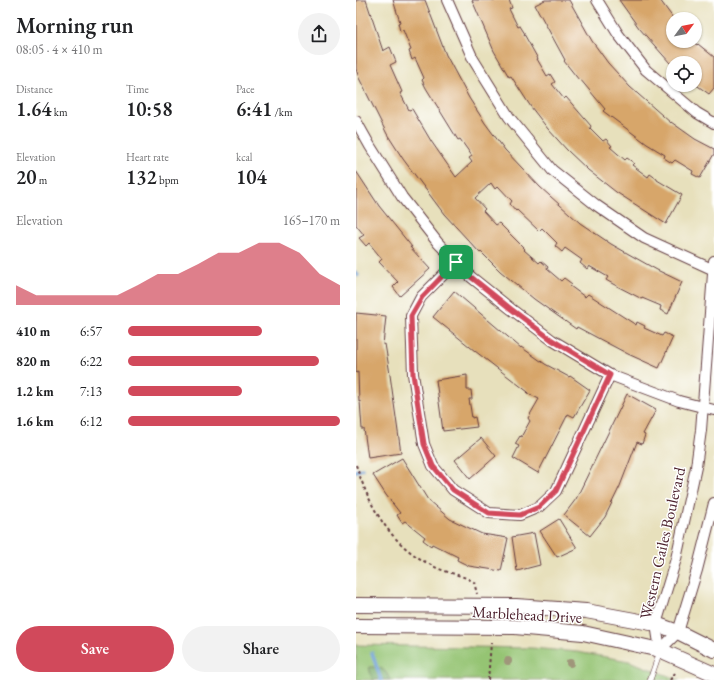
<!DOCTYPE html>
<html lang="en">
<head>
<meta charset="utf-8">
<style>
	:root { --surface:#fff; --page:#f2f2f2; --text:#202124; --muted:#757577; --accent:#d1495b }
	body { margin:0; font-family:"EB Garamond",serif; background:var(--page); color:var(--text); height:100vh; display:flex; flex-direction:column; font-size:15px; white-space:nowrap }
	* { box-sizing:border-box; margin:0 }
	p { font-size:13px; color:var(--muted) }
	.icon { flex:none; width:22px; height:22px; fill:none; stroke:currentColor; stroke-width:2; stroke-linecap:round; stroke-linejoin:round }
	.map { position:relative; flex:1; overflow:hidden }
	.details { display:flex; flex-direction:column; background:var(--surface); width:356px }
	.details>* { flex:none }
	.needle { width:26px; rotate:58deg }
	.fabs { position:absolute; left:310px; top:12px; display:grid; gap:8px }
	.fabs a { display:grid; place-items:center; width:36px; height:36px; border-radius:50%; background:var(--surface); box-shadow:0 1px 3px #0004; font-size:20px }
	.pin { position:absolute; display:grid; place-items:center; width:34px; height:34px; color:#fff; margin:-17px; border-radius:8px; box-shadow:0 2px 6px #0006 }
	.round { display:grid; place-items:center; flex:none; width:42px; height:42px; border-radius:21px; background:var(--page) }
	.overview { display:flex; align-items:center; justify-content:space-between; height:68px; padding:0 16px }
	h1 { font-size:22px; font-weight:600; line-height:30px }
	.stats { display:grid; grid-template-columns:repeat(3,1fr); gap:6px; height:68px; padding:4px 16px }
	.stats div { display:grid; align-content:center }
	.stats b { font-size:20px; font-weight:600 }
	.stats small { font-size:11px; font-weight:400 }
	.stats p { font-size:11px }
	.chart { height:112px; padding:8px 16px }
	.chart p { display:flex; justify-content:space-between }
	.chart svg { width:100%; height:72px; margin-top:4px; fill:var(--accent); opacity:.7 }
	.cta { display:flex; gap:8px; margin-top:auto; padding:8px 16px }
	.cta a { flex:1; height:46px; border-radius:24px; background:var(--accent); color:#fff; font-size:16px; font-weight:600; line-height:46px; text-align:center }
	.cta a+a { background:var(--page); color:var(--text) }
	ul { padding:0 16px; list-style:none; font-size:13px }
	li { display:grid; grid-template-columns:64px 48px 1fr; align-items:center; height:30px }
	li i { height:10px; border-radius:5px; background:var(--accent) }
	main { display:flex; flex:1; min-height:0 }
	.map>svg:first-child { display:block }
</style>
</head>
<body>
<main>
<section class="details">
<div class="overview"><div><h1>Morning run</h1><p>08:05 · 4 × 410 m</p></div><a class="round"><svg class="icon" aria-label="share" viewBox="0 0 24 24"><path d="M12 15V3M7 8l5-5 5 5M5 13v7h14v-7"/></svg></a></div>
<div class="stats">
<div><p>Distance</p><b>1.64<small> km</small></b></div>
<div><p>Time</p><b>10:58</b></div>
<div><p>Pace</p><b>6:41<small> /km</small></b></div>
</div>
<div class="stats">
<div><p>Elevation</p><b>20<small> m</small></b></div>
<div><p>Heart rate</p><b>132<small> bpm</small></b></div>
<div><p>kcal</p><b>104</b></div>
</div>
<div class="chart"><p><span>Elevation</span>165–170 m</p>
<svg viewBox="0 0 160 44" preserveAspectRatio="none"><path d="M0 44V32L10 38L20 38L30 38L40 38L50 38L60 32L70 25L80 25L90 19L100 12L110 12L120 6L130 6L140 12L150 25L160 32V44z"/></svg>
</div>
<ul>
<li><b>410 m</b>6:57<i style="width:63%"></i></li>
<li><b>820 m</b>6:22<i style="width:90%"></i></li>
<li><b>1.2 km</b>7:13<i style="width:54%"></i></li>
<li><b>1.6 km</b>6:12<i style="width:100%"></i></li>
</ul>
<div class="cta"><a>Save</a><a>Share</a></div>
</section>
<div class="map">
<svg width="358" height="680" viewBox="0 0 358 680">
	<rect width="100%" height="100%" fill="#fff"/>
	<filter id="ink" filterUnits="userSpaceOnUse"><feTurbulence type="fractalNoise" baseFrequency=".025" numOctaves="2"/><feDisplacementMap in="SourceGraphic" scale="8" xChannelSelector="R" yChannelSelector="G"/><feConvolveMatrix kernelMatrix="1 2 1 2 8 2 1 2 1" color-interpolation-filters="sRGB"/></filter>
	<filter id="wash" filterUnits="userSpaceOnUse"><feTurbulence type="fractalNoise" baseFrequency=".012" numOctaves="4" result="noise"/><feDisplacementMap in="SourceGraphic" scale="16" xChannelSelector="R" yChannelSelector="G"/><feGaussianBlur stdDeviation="0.9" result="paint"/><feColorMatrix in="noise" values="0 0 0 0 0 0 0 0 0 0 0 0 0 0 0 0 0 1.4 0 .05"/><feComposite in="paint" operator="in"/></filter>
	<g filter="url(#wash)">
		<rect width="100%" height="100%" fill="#e7e0bc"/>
		<path fill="#95c473" stroke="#70724f" d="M 0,645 L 176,648 L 221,652 L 273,661 L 323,680 L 0,680 Z"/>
		<path fill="#78aa65" stroke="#616448" d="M 13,667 C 25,667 29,668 34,680 L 16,680 Z"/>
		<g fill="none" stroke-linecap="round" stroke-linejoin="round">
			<g stroke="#6a9dd6" stroke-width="3.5">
				<path d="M 0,273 L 2,275"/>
				<path d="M 0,471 L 6,469"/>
				<path d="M 16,653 L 25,680"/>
			</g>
		</g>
		<g id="blocks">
			<g fill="#d7a66a">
				<path d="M 0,0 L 10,0 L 27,51 L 34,47 L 40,62 L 34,65 L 46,92 L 44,93 L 53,110 L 56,109 L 75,141 L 100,177 L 116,162 L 113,158 L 116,156 L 104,139 L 102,140 L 70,88 L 66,80 L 68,78 L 59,58 L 56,60 L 53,51 L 55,50 L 47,30 L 44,31 L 42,23 L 44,22 L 37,0 L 69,0 L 90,55 L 113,98 L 129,123 L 149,150 L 184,187 L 224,223 L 255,244 L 301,270 L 326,282 L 312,314 L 304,310 L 305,306 L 286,298 L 286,299 L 257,284 L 250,280 L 252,277 L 233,266 L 231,269 L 224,263 L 226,260 L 209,248 L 206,252 L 199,246 L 201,243 L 186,228 L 183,231 L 161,210 L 160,211 L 154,204 L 156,201 L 142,186 L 139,189 L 135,183 L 119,198 L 129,209 L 127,211 L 140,225 L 143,223 L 169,249 L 168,250 L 183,263 L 185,261 L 192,267 L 191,269 L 205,281 L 208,278 L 216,284 L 214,286 L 229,297 L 232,294 L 280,325 L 281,322 L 289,326 L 288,328 L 306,336 L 308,333 L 317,337 L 303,368 L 272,354 L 221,327 L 220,329 L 178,299 L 144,271 L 125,252 L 124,253 L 88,214 L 47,159 L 31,134 L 3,78 L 0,69 Z"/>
				<path d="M 116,0 L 153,0 L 156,8 L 153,9 L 162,27 L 164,26 L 169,34 L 168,34 L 182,59 L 181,59 L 191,76 L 194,74 L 199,82 L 196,84 L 208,99 L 210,97 L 235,126 L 234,128 L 247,141 L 250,139 L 256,146 L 254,147 L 269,160 L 271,158 L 278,163 L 276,165 L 292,177 L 294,174 L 301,179 L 301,180 L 326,195 L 310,224 L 260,192 L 232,170 L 211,150 L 192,129 L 175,107 L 155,76 L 153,77 L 138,51 Z"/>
				<path d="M 189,0 L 213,0 L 236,41 L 252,63 L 274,87 L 315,123 L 315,122 L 339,139 L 358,149 L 358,154 L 344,178 L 336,174 L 337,171 L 319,160 L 316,163 L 308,158 L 309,155 L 291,144 L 247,111 L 249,109 L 224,79 L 223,80 L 208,61 L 209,60 L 179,5 Z"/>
				<path d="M 263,0 L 304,0 L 317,18 L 317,41 L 336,41 L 341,45 L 342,44 L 358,57 L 358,88 L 353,94 L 339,84 L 339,63 L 314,63 L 283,28 Z"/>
				<path d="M 0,171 L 23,206 L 56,247 L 54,247 L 74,269 L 44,296 L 37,287 L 42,282 L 23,262 L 26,259 L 13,243 L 10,246 L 3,238 L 8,235 L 0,225 Z"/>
				<path d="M 98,291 L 165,348 L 165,347 L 189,364 L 213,377 L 214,376 L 234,390 L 218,417 L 212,414 L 182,473 L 157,458 L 163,446 L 159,444 L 164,436 L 165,437 L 174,421 L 172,418 L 183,399 L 171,393 L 172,392 L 119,351 L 77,317 Z"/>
				<path d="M 0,313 L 30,316 L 27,345 L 29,344 L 33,368 L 45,453 L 12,458 L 8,429 L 6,429 L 4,401 L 3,402 L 2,372 L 0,373 Z"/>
				<path d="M 111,375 L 111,390 L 115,390 L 116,399 L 113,399 L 116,418 L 119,417 L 121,427 L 87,431 L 80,380 Z"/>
				<path d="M 271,394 L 300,410 L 287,434 L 289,435 L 286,444 L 281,442 L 264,486 L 249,517 L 234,536 L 208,515 L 220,499 Z"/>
				<path d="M 125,438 L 140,456 L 114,479 L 99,460 Z"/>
				<path d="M 46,458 L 72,500 L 94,519 L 126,534 L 152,538 L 145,571 L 113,566 L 101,560 L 102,557 L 76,544 L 75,546 L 67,540 L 69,537 L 49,521 L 46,523 L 41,515 L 44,513 L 30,495 L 17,475 Z"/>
				<path d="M 203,519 L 221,548 L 201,557 L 184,531 Z"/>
				<path d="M 178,533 L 184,565 L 161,571 L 156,537 Z"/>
			</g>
		</g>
	</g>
	<g filter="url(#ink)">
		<use href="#blocks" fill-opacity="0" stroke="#623c41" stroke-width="1"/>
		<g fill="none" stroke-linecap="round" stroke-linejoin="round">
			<g stroke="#623c41" stroke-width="6">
				<path id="lane" d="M 294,680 L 304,651"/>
			</g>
			<g stroke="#623c41" stroke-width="12">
				<g id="street">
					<path d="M 91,0 L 117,59 L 153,117 L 196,170 L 240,205 L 288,238 L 358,270"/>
					<path d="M 241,0 L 262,34 L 290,70 L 341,113 L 358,123"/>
					<path d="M 0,121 L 14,146 L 46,197 L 82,243 L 115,277 L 155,309 L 196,340 L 254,375 L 323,401 L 358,410"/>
					<path d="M 100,262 L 65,297 L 55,316 L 57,374 L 68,444 L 77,466 L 97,490 L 133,513 L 164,515 L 183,507 L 200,491 L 254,375"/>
					<path d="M 304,650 L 300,624 L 320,559 L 340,467 L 345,430 L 358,261"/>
					<path d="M 304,650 L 322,632 L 341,570 L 358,503"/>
				</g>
			</g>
			<g stroke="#623c41" stroke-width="16">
				<g id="secondary">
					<path d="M 0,605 L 160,606 L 230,611 L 300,624 L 322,632 L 358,650"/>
					<path d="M 0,626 L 159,627 L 227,633 L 304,650 L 358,674"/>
				</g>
			</g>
			<g stroke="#623c41" stroke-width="2" stroke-dasharray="3 3" stroke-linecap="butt">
				<path d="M 0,465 C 14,508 34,544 75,565 C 89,573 105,574 118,582 L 121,594"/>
				<path d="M 132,680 L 135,643"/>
				<path d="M 314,680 L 319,673"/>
			</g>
			<use href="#lane" stroke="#fff" stroke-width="5"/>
			<use href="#street" stroke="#fff" stroke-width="10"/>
			<use href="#secondary" stroke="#fff" stroke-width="14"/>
		</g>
		<g fill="#9f967a">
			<circle cx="152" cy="661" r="4"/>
			<circle cx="214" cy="663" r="4"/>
		</g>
	</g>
	<g fill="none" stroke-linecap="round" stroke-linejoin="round" filter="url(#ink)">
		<g stroke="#fff" stroke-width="8">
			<path id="route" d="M 100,262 L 115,277 L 155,309 L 196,340 L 254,375 L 200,491 L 183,507 L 164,515 L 133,513 L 97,490 L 77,466 L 68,444 L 57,374 L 55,316 L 66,297 Z"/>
		</g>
		<use href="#route" stroke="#d1495b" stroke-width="5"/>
	</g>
	<g text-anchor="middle" stroke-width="3" stroke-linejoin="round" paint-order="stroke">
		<g font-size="16" fill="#4a1f2b" stroke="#fff">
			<text transform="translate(306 543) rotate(-77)" y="6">Western Gailes Boulevard</text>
			<text transform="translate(171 614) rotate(3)" y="6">Marblehead Drive</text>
		</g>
	</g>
</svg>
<div class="fabs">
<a><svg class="needle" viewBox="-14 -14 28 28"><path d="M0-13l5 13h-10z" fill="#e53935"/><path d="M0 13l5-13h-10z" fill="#757577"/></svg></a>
<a><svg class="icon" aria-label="locate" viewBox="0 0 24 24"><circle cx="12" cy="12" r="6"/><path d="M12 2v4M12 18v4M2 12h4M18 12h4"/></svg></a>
</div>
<div class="pin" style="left:100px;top:262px;background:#1e9e55"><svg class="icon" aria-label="arrive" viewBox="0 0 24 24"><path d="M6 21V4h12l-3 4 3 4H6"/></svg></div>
</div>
</main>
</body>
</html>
